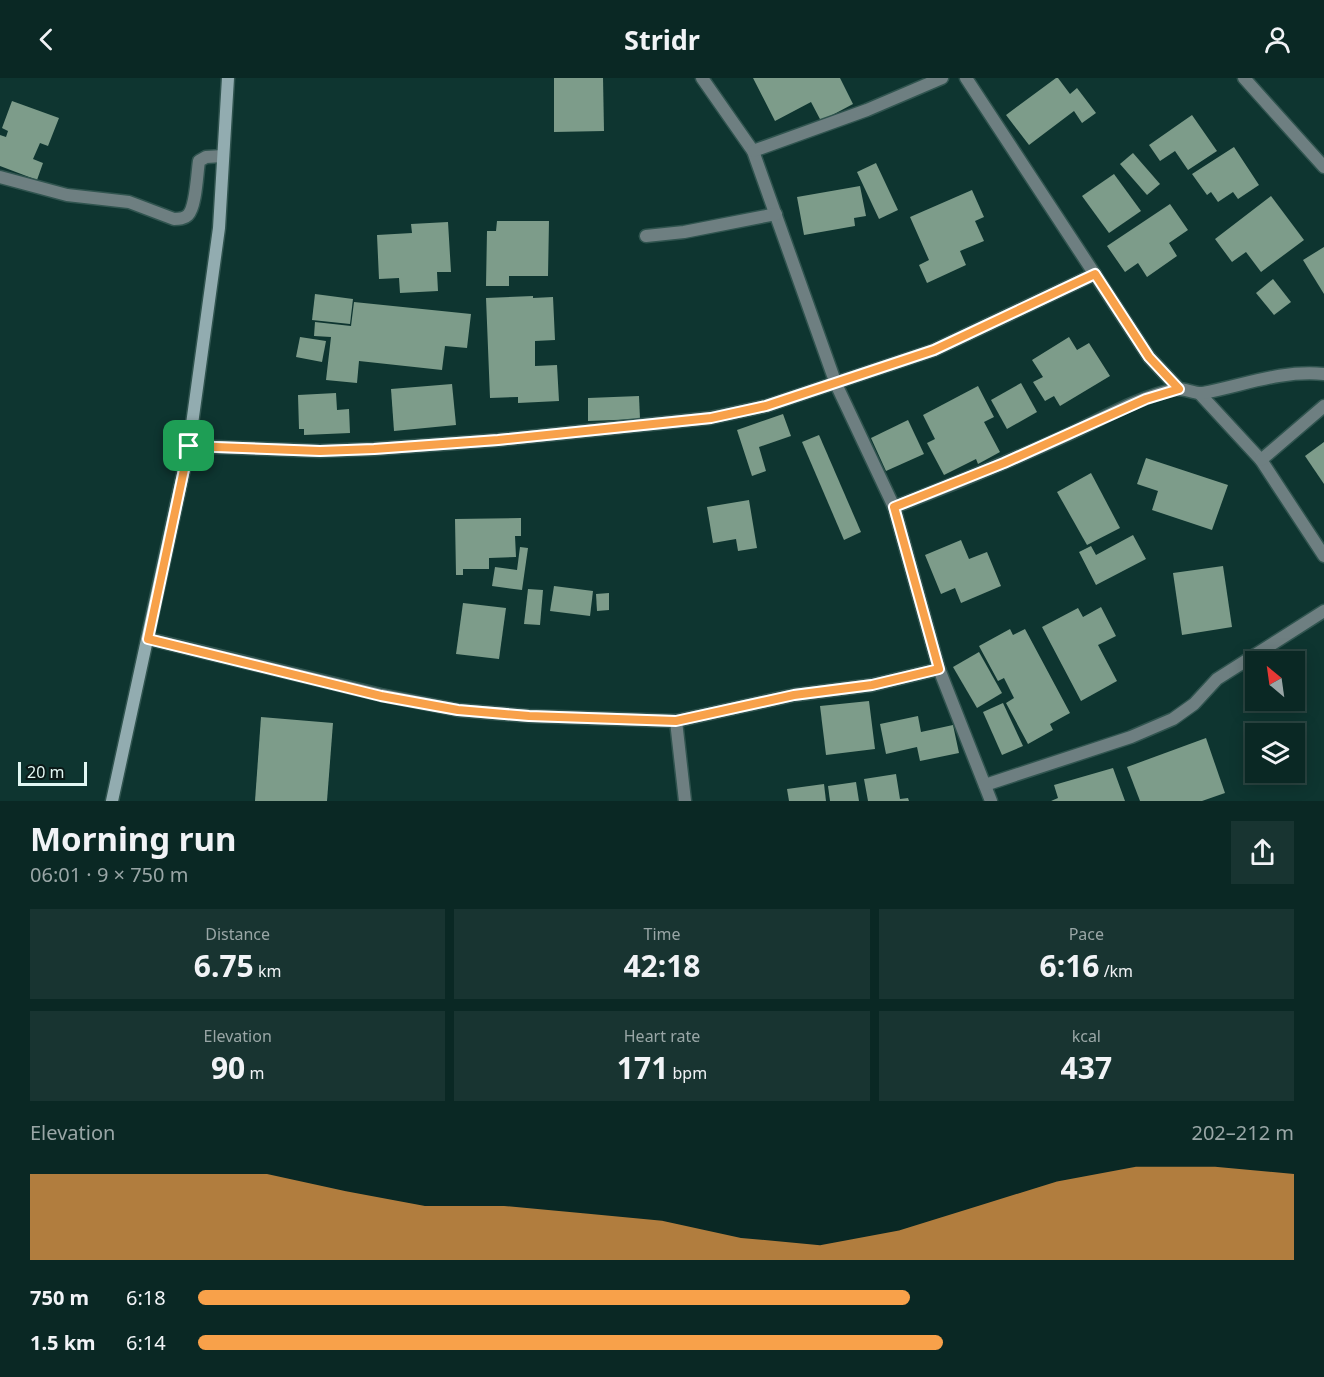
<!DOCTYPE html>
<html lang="en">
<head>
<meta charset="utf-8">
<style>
	:root { --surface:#0a2824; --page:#183431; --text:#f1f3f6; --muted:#99a6a6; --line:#2a4441; --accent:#f8a14a }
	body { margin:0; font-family:"Noto Sans",sans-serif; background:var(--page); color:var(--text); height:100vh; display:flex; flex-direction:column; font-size:22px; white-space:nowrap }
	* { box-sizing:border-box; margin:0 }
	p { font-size:20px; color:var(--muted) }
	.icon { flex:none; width:33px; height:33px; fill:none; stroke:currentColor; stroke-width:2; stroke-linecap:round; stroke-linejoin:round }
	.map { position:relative; height:723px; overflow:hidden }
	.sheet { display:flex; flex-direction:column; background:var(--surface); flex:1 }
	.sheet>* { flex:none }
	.needle { width:39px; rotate:331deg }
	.fabs { position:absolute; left:1245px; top:573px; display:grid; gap:12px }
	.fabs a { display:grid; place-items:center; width:60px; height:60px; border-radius:0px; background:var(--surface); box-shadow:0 3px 15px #0003,0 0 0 2px var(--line); font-size:30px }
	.scale { position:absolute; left:18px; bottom:15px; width:69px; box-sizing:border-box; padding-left:6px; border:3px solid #e2f7f3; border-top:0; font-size:16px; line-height:21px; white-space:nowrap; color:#e2f7f3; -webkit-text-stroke:4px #0a1917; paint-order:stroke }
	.pin { position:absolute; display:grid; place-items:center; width:51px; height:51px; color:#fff; margin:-26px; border-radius:12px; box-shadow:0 3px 9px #0006 }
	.round { display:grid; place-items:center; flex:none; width:63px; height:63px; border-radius:0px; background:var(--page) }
	.headline { display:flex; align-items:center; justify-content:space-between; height:102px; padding:0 30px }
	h1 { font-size:33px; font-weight:700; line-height:45px }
	.figures { display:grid; grid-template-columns:repeat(3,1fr); gap:9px; height:102px; padding:6px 30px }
	.figures div { display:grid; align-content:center; border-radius:0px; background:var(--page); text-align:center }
	.figures b { font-size:30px; font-weight:700 }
	.figures small { font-size:16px; font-weight:400 }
	.figures p { font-size:16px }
	.chart { height:168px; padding:12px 30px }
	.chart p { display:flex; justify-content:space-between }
	.chart svg { width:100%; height:108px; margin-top:6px; fill:var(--accent); opacity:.7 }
	ul { padding:0 30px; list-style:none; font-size:20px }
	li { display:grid; grid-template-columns:96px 72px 1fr; align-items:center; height:45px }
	li i { height:15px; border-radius:8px; background:var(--accent) }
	header { display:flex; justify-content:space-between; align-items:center; height:78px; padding:0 30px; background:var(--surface); font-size:27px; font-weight:700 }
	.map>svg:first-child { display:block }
</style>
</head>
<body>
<header><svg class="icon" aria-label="back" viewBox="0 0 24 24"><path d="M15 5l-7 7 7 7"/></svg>Stridr<svg class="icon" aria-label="person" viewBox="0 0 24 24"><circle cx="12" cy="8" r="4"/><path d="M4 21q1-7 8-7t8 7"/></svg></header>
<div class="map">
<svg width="1324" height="723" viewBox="0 0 1324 723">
	<rect width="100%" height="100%" fill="#0e3530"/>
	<g fill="#7d9c8a">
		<path d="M 554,0 L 603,0 L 604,53 L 554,54 Z"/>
		<path d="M 753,0 L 840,0 L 853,26 L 821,43 L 811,24 L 775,43 Z"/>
		<path d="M 1056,0 L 1058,0 L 1070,16 L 1077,10 L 1096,35 L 1082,45 L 1074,33 L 1029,67 L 1006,37 Z"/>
		<path d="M 12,23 L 59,40 L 48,68 L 40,65 L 33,81 L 43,85 L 37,102 L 0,88 L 0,57 L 6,59 L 8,53 L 2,50 Z"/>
		<path d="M 1192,37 L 1217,73 L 1188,92 L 1175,73 L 1160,83 L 1149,67 Z"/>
		<path d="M 1234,69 L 1259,107 L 1238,121 L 1233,114 L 1218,124 L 1211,114 L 1207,117 L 1192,96 Z"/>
		<path d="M 1133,75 L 1160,106 L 1147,117 L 1120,86 Z"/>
		<path d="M 876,85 L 898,132 L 879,141 L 857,94 Z"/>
		<path d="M 1114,96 L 1141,133 L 1109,155 L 1082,118 Z"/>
		<path d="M 860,108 L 866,138 L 854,140 L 855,148 L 804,157 L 797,119 Z"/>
		<path d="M 972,112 L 984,139 L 975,143 L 984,163 L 960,173 L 966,187 L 927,205 L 919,187 L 929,182 L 910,139 Z"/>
		<path d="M 1271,118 L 1304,162 L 1261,194 L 1246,174 L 1232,184 L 1215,161 Z"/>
		<path d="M 1170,126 L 1188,152 L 1169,165 L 1177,178 L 1147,199 L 1138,185 L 1125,194 L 1107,168 Z"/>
		<path d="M 497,143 L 549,143 L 548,198 L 509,198 L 509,208 L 486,208 L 487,153 L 496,153 Z"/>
		<path d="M 448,144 L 451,194 L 437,194 L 438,213 L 400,215 L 399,200 L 379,201 L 377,157 L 412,155 L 411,146 Z"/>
		<path d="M 1324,169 L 1324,216 L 1303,182 Z"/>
		<path d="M 1273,201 L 1291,224 L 1274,237 L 1256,215 Z"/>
		<path d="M 315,216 L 353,221 L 350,246 L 312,242 Z"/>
		<path d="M 533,218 L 533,220 L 553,219 L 555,262 L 535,263 L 535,288 L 557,287 L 559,323 L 518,325 L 518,319 L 490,320 L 486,220 Z"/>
		<path d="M 354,224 L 471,236 L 467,270 L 445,268 L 442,292 L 359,283 L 357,305 L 326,302 L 331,259 L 314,258 L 315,244 L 351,248 Z"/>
		<path d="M 300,259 L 326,263 L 322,284 L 296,279 Z"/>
		<path d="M 1069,259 L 1077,272 L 1089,265 L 1110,298 L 1060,328 L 1054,318 L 1045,323 L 1033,304 L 1043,299 L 1032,282 Z"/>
		<path d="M 1021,305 L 1037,334 L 1007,351 L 991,322 Z"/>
		<path d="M 452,306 L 456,347 L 394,353 L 391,311 Z"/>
		<path d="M 978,308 L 994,339 L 984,344 L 1000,374 L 978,386 L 976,381 L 944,397 L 927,365 L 935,361 L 923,337 Z"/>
		<path d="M 336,315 L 337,332 L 349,331 L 350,355 L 304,357 L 304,351 L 299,351 L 298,317 Z"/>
		<path d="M 639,318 L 640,341 L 588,343 L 588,320 Z"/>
		<path d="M 783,336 L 791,358 L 759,369 L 766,393 L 752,398 L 737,352 Z"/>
		<path d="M 908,342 L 924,376 L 886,393 L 871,360 Z"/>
		<path d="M 819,357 L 861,454 L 844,462 L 802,364 Z"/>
		<path d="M 1324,364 L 1324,406 L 1305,378 Z"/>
		<path d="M 1146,380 L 1228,407 L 1212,452 L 1152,432 L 1158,413 L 1137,406 Z"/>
		<path d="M 1091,395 L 1120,450 L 1087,467 L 1057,414 Z"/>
		<path d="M 749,422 L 757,470 L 738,473 L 736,461 L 713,465 L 707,429 Z"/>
		<path d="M 521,440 L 521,458 L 515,458 L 516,479 L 489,480 L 489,491 L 463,491 L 463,497 L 456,497 L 455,441 Z"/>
		<path d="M 1133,457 L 1146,481 L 1096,507 L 1079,474 L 1091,468 L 1096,477 Z"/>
		<path d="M 961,462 L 969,481 L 987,474 L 1001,508 L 961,525 L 955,510 L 941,516 L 925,477 Z"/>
		<path d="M 520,469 L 528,470 L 522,512 L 492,508 L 495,489 L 517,492 Z"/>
		<path d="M 1223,488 L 1232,549 L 1182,557 L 1173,495 Z"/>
		<path d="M 554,508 L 593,513 L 590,538 L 550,533 Z"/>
		<path d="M 528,511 L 543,512 L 540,547 L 524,546 Z"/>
		<path d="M 609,515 L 609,532 L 597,533 L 596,516 Z"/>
		<path d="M 463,525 L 506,530 L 499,581 L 456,576 Z"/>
		<path d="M 1101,529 L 1116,558 L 1098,567 L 1117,603 L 1081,623 L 1042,549 L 1078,530 L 1083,539 Z"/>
		<path d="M 1010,551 L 1013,557 L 1025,551 L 1070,635 L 1050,646 L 1053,652 L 1028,666 L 1006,625 L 1014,620 L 1004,600 L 998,603 L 979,568 Z"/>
		<path d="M 979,574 L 1002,615 L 977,630 L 953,589 Z"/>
		<path d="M 869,623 L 875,671 L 826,677 L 820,628 Z"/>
		<path d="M 1003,625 L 1023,668 L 1002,677 L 983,634 Z"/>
		<path d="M 918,638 L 921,654 L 953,647 L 959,675 L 920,683 L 917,669 L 886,676 L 880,646 Z"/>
		<path d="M 261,639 L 333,645 L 327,723 L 255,723 Z"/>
		<path d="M 1206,660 L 1225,715 L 1202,723 L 1140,723 L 1127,689 Z"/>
		<path d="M 1113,690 L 1125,723 L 1051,723 L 1058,720 L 1054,707 Z"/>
		<path d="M 896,696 L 900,721 L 908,720 L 909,723 L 868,723 L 864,701 Z"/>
		<path d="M 856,704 L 859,723 L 830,723 L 828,708 Z"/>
		<path d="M 824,706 L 826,723 L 789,723 L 787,711 Z"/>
	</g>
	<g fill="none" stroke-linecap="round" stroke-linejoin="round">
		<g stroke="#30544f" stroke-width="15">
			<g id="street">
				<path d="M 702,0 L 753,73 L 836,306 L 894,429 L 939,591 L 991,723"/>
				<path d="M 966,0 L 1149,279 L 1179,311"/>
				<path d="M 1244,0 L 1324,89"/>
				<path d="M 753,73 L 867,32 L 942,0"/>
				<path d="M 0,99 L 67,117 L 129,124 L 174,141 C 179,141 184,141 188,137 C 196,129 197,96 199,83 L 206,79 L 223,78"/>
				<path d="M 646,158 L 684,154 L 776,136"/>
				<path d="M 1200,316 L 1261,382 L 1324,478"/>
				<path d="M 189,368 L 320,373 L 374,371 L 498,362 L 710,340 L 766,328 L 934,272 L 1095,196"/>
				<path d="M 1261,382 L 1324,328"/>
				<path d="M 894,429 C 952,407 1010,383 1067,357 C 1102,341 1138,319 1176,311 C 1185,310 1194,316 1203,315 C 1245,307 1280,292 1324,296"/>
				<path d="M 149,561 L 381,617 L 458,632 L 529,638 L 676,643 L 794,617 L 872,607 L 939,591"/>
				<path d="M 676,643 L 685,723"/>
				<path d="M 985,707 L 1131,659 L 1173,641 L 1194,626 L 1217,601 L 1324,533"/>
			</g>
		</g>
		<g stroke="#30544f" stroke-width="15">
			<path id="secondary" d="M 112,723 L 189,368 L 219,150 L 228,0"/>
		</g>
		<use href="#street" stroke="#6e7f81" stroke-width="12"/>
		<use href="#secondary" stroke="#92acb0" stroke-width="12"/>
	</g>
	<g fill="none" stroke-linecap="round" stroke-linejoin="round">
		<g stroke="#fff" stroke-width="12">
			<path id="route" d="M 1095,196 L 1149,279 L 1179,311 L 1146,321 L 1004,385 L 894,429 L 939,591 L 872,607 L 794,617 L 676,643 L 529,638 L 458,632 L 381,618 L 148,561 L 189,368 L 320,373 L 374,371 L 498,362 L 711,340 L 766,328 L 934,272 Z"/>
		</g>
		<use href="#route" stroke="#f8a14a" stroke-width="8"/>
	</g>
</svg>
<div class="fabs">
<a><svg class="needle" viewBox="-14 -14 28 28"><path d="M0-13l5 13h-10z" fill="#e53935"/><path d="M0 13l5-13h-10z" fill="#99a6a6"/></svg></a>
<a><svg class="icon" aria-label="layers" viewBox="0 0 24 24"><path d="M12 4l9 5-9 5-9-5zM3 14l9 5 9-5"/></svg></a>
</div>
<div class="scale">20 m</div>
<div class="pin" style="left:189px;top:368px;background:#1e9e55"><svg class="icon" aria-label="arrive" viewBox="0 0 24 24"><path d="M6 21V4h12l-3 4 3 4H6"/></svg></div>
</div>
<section class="sheet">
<div class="headline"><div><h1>Morning run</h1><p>06:01 · 9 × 750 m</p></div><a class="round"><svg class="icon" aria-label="share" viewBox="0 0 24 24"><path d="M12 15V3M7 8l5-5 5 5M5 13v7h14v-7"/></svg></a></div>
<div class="figures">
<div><p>Distance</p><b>6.75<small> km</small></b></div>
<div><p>Time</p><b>42:18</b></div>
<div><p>Pace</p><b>6:16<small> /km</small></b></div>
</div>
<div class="figures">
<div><p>Elevation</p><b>90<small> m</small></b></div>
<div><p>Heart rate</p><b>171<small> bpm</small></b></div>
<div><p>kcal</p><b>437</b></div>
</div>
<div class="chart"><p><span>Elevation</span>202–212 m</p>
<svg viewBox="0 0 160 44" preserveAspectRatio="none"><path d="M0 44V9L10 9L20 9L30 9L40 16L50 22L60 22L70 25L80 28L90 35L100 38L110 32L120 22L130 12L140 6L150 6L160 9V44z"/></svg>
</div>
<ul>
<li><b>750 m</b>6:18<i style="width:65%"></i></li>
<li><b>1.5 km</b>6:14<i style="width:68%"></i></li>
</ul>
</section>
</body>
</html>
